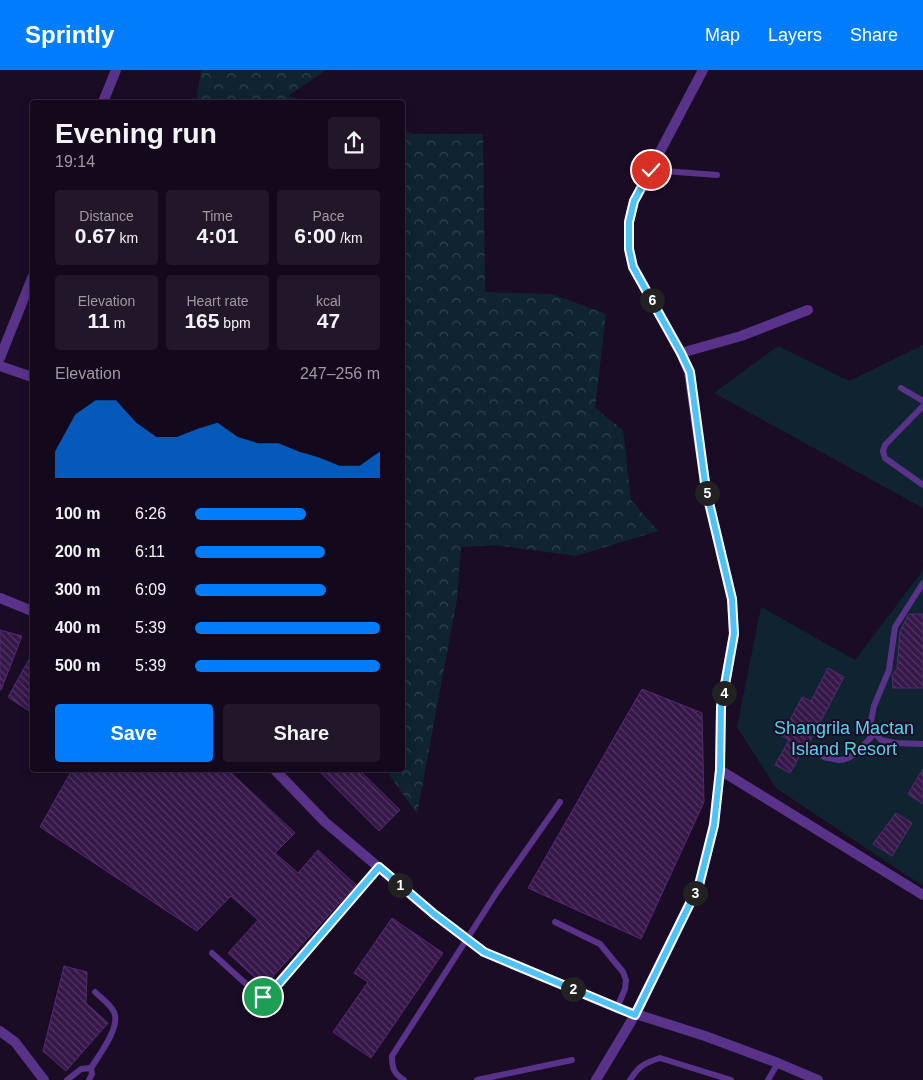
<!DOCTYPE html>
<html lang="en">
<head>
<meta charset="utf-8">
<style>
	:root { --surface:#14091c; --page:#211729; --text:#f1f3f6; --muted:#9d9aa3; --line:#332a3b; --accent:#007dfc }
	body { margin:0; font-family:Helvetica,sans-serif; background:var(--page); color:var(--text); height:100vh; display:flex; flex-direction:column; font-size:19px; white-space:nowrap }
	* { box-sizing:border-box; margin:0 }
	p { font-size:16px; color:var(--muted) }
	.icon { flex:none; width:28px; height:28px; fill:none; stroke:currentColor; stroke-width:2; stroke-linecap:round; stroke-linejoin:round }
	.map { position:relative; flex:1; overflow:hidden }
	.side { position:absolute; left:30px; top:30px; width:375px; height:672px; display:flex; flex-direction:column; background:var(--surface); border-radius:5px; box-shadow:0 2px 12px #0003,0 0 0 1px var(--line) }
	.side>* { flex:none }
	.pin { position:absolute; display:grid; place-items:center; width:42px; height:42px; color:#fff; margin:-21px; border:2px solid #fff; border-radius:50%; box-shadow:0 1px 5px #0007 }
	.km { position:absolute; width:25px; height:25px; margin:-12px; border-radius:50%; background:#222; color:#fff; font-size:14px; line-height:25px; text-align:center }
	.round { display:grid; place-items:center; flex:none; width:52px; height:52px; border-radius:5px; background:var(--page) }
	.head { display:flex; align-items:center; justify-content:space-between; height:85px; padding:0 25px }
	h1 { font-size:28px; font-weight:700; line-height:38px }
	.stats { display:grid; grid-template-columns:repeat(3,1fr); gap:8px; height:85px; padding:5px 25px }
	.stats div { display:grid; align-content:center; border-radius:5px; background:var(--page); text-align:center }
	.stats b { font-size:21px; font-weight:700 }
	.stats small { font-size:14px; font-weight:400 }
	.stats p { font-size:14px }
	.chart { height:140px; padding:10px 25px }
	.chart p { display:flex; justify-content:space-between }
	.chart svg { width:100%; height:90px; margin-top:5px; fill:var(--accent); opacity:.7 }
	.button { display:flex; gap:10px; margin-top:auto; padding:10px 25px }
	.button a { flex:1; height:58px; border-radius:5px; background:var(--accent); color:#fff; font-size:20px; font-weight:700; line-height:58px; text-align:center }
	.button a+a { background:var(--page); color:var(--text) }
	ul { padding:0 25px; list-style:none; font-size:16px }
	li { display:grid; grid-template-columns:80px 60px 1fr; align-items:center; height:38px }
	li i { height:12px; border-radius:6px; background:var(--accent) }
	header { display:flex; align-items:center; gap:30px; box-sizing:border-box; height:70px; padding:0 25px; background:var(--accent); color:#fff }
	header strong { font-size:24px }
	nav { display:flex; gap:28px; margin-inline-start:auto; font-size:18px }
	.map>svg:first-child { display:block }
</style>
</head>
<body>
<header>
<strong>Sprintly</strong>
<nav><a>Map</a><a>Layers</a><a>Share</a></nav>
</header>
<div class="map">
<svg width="923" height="1010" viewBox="0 0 923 1010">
	<defs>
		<pattern id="forest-crowns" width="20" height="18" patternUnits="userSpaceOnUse" patternTransform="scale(1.25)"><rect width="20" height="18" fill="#0f2430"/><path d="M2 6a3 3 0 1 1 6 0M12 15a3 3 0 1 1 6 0" fill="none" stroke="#32434f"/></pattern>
		<pattern id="building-back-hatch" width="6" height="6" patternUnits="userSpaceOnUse" patternTransform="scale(1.25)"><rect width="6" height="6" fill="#351748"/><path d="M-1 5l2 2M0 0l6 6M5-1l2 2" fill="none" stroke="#523863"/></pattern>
	</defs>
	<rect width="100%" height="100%" fill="#1b0c26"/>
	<g fill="url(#forest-crowns)">
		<path d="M 201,0 L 326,0 L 288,26 L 308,32 L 196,32 Z"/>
		<path d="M 403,60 L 413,64 L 483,64 L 485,222 L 552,224 L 606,244 L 595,338 L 623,360 L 631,430 L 658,461 L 576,486 L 496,475 L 461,477 L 457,529 L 417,744 L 386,700 L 402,700 Z"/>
	</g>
	<g fill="#0f2430">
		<path d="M 923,275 L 923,438 L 714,323 L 778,276 L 849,311 Z"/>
		<path d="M 923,494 L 923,816 L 776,718 L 737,657 L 761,537 L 855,590 L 921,503 Z"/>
	</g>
	<g fill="url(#building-back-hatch)" stroke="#572776">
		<path d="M 909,544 L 923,544 L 923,618 L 893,618 L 892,605 L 897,599 L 900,561 Z"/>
		<path d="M 0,560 L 22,566 L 1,620 L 0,620 Z"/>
		<path d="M 32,584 L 32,643 L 8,627 Z"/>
		<path d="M 828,598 L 844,607 L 806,679 L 804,678 L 790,703 L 775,695 L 789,670 L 782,666 L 802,627 L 811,631 Z"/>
		<path d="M 642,619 L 702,643 L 704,732 L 641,869 L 528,818 Z"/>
		<path d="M 923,699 L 923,734 L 908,724 Z"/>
		<path d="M 72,700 L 228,700 L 295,763 L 275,783 L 298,803 L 318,780 L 356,815 L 264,916 L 228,883 L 258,850 L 231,826 L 197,861 L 40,757 Z"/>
		<path d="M 318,700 L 359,700 L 400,740 L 379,761 Z"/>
		<path d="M 896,743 L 912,753 L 892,786 L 873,774 Z"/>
		<path d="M 392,848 L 443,883 L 371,988 L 333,962 L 368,912 L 354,903 Z"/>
		<path d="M 64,896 L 87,902 L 86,933 L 108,953 L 66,1001 L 43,981 Z"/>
	</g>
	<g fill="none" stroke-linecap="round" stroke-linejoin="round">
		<g stroke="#593389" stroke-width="6">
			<path d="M 651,100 L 717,105"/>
			<path d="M 901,318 L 923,331"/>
			<path d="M 923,336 L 885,375 L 883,381 L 885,388 L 923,415"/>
			<path d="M 923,513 L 895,557 L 889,600 L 874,636 L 871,651 L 872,660 L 881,670 L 895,673 L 923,674"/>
			<path d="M 824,687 C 829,688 835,690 840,690 C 853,690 866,672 874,664"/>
			<path d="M 555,852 L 600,874 L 623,902 L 626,910 L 625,919 L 617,938"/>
			<path d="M 212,883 L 257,924 L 263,927 L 268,926 L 379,797"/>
			<path d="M 67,1010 L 81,999 L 91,998 C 99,985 121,957 114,942 C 110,934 101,928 95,922"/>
			<path d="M 89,1010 L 92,1004 L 91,998"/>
			<path d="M 404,1010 C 394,1004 392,998 392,986 L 497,822 L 560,732"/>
			<path d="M 477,1010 L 572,990"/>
			<path d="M 630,1010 C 639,996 644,993 660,988 L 731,1010"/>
			<path d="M 768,1010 L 778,993"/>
		</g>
		<g stroke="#593389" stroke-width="10">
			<path d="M 103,32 L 116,0"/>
			<path d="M 681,283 L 741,266 L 808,240"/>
			<path d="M 0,288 L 32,208"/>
			<path d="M 0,296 L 32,307"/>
			<path d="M 0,528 L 32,541"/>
			<path d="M 275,700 L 325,752 L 434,844 L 484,882 L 617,938 L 705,966 L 778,993 L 818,1010"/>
			<path d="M 720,700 L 923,825"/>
		</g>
		<g stroke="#593389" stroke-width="10">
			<path d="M 0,961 L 15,972 L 44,1010"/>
			<path d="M 596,1010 L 635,945 L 699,815 L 714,755 L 720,700 L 721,637 L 734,564 L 732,529 L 706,420 L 689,302 L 681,283 L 633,197 L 629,179 L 629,152 L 634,131 L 703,0"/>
		</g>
	</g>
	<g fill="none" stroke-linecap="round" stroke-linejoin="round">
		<g stroke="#fff" stroke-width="10">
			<path id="route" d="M 263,927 L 268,926 L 379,797 L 434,844 L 484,882 L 635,945 L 699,815 L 714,755 L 720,700 L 721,637 L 734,564 L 732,529 L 706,420 L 690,302 L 681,283 L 633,197 L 629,179 L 629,152 L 634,131 L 651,100"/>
		</g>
		<use href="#route" stroke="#4fc3f7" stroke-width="6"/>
	</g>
	<g text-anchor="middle" stroke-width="4" stroke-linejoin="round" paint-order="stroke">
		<g font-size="18" fill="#52d3ea" stroke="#1b0c26">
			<text x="844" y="664">Shangrila Mactan<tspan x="844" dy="21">Island Resort</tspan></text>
		</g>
	</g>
</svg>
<div class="pin" style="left:263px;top:927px;background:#1e9e55"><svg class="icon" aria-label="arrive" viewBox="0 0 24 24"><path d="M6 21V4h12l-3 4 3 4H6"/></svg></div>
<div class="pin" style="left:651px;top:100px;background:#d93025"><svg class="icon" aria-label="check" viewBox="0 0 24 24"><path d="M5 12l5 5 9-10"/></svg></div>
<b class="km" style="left:400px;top:815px">1</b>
<b class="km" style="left:573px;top:919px">2</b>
<b class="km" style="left:695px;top:823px">3</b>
<b class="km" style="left:724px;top:623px">4</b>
<b class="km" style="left:707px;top:423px">5</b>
<b class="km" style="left:652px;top:230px">6</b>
<section class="side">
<div class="head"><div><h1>Evening run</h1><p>19:14</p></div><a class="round"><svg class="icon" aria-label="share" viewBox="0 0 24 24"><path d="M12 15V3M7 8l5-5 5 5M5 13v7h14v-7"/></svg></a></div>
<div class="stats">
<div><p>Distance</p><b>0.67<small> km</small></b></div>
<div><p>Time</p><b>4:01</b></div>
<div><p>Pace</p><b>6:00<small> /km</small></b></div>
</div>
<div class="stats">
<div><p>Elevation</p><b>11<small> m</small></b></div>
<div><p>Heart rate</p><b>165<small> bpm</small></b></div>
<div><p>kcal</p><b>47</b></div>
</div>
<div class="chart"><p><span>Elevation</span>247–256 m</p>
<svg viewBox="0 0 160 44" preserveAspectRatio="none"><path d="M0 44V31L10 13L20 6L30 6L40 17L50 24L60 24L70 20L80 17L90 24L100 27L110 27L120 31L130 34L140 38L150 38L160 31V44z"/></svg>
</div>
<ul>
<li><b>100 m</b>6:26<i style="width:60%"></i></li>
<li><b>200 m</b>6:11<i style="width:70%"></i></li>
<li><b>300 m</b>6:09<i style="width:71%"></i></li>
<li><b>400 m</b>5:39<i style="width:100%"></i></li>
<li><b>500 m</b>5:39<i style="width:100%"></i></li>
</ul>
<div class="button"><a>Save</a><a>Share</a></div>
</section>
</div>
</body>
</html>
